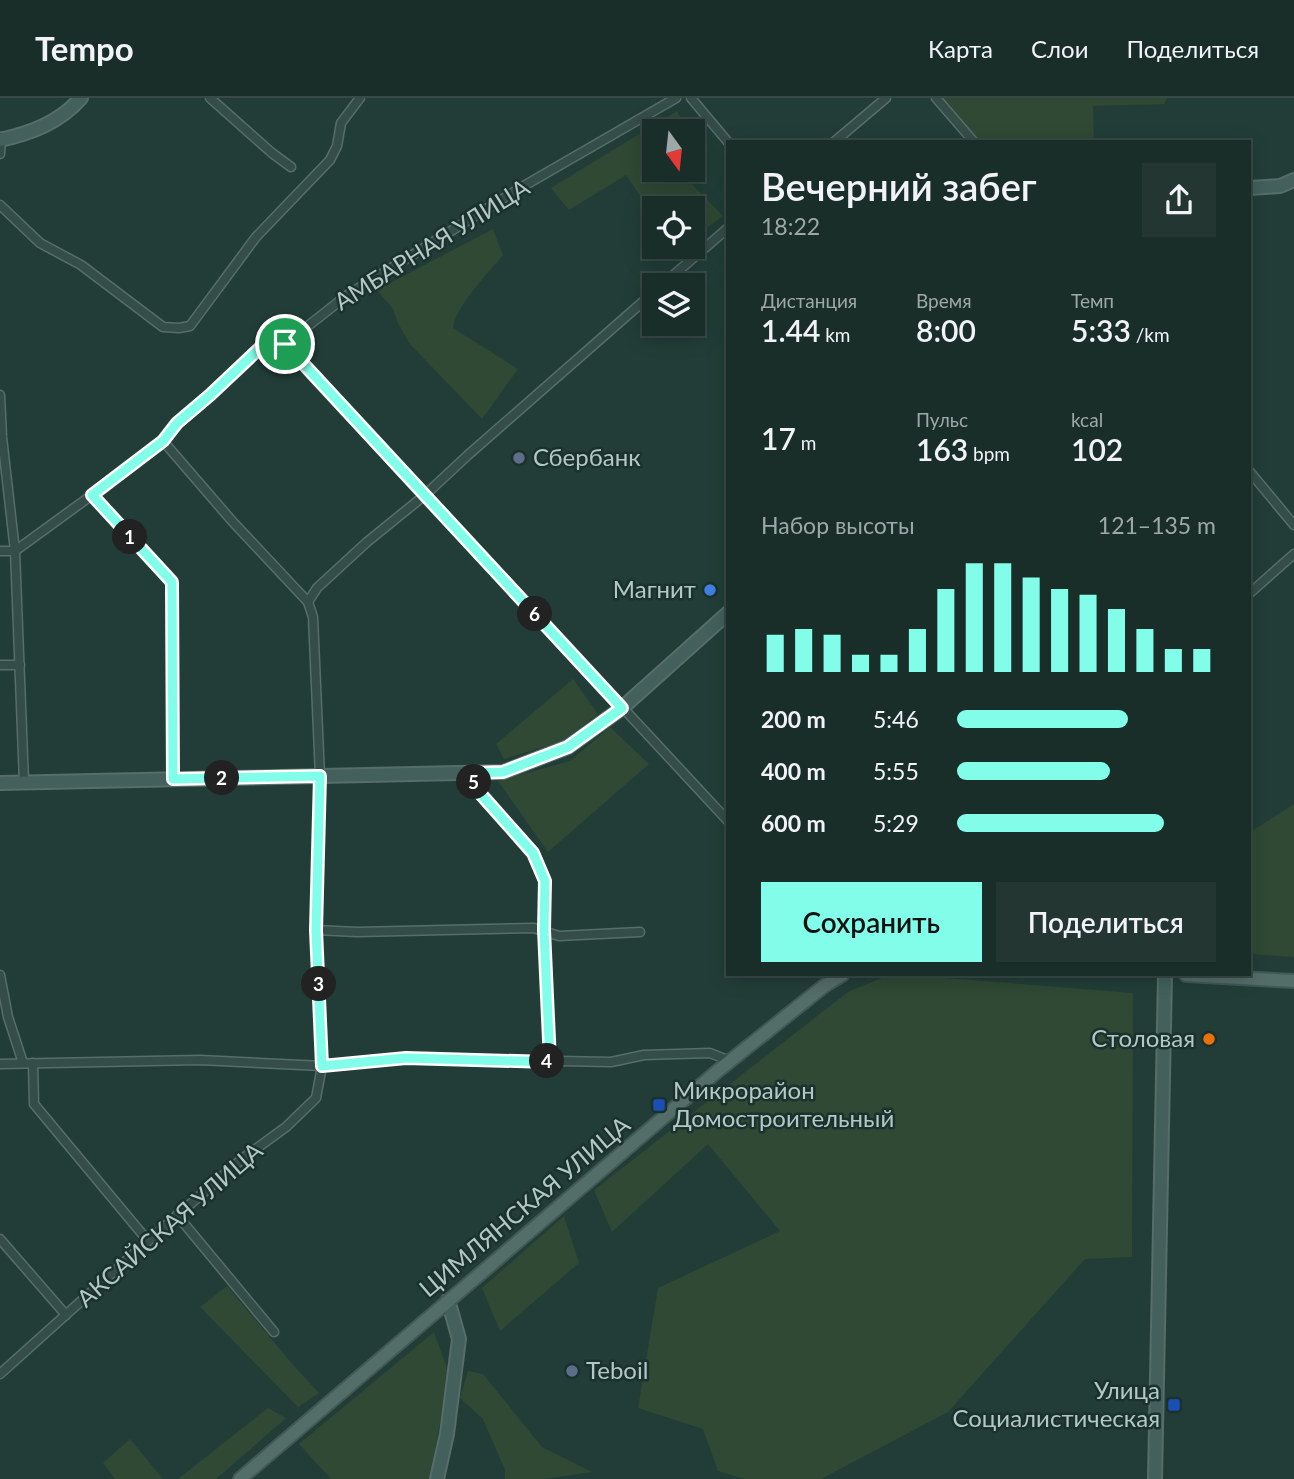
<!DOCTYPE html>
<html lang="ru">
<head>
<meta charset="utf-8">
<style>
	:root { --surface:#1a2e29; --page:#233631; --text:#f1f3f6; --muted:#9fa8a8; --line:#384a46; --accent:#82fde9 }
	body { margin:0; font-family:Lato,sans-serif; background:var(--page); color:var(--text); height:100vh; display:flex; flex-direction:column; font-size:26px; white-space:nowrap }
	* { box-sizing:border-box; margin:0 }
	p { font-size:23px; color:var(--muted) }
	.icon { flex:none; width:38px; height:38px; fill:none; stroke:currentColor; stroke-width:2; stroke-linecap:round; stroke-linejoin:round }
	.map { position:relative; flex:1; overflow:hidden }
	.details { position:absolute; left:726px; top:42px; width:525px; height:836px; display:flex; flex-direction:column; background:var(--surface); border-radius:0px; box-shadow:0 4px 18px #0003,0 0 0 2px var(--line) }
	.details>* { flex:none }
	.needle { width:46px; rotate:165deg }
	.fabs { position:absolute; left:642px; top:21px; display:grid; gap:14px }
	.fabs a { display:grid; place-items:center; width:63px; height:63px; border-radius:0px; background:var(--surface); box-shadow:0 4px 18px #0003,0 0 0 2px var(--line); font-size:35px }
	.pin { position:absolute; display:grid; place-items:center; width:60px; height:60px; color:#fff; margin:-30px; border:4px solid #fff; border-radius:50%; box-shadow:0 2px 7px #0007 }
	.km { position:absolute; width:35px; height:35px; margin:-18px; border-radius:50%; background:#222; color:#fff; font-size:19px; line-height:35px; text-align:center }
	.round { display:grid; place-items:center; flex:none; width:74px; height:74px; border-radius:0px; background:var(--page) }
	.head { display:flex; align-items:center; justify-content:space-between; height:119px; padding:0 35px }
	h1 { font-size:38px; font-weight:600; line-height:52px }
	.figures { display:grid; grid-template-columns:repeat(3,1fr); gap:10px; height:119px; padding:7px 35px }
	.figures div { display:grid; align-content:center }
	.figures b { font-size:30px; font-weight:600 }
	.figures small { font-size:19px; font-weight:400 }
	.figures p { font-size:19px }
	.chart { height:196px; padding:14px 35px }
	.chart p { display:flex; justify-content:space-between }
	.chart svg { width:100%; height:126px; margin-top:7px; stroke:var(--accent); stroke-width:6 }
	.action { display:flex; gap:14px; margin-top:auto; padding:14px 35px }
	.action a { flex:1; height:80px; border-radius:0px; background:var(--accent); color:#111; font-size:28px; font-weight:600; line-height:80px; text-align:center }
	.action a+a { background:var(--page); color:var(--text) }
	ul { padding:0 35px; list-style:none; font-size:23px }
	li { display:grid; grid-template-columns:112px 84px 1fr; align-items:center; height:52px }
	li i { height:18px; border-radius:9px; background:var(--accent) }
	header { display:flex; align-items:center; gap:42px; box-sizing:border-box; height:98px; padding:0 35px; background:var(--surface); border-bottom:2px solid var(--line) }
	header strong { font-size:33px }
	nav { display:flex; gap:38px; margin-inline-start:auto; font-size:24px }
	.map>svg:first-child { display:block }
</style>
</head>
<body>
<header>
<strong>Tempo</strong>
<nav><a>Карта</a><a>Слои</a><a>Поделиться</a></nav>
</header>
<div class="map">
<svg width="1294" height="1381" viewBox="0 0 1294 1381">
	<rect width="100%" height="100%" fill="#223d37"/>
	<g fill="#2f4934">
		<path d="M 939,0 L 1167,0 L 1164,6 L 1093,8 L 1094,44 L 978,44 Z"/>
		<path d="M 677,13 L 689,33 L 654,33 L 654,72 L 678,72 L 723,118 L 693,140 L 693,110 L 654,110 L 654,118 L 626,77 L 569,112 L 551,90 Z"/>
		<path d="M 493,131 L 503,157 C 489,174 455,209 453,230 L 518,271 L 482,321 L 409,245 L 398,225 L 393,211 L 377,192 Z"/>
		<path d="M 573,581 L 598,616 L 563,643 L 504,661 L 496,646 Z"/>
		<path d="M 610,629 L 649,666 L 548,754 L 498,683 L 570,663 Z"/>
		<path d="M 1294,706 L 1294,859 L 1250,856 L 1250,734 Z"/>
		<path d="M 889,877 L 909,877 L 1133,895 L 1132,1159 L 1085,1161 L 948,1314 L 821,1381 L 744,1381 L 718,1373 L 703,1331 L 638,1310 L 658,1190 L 780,1133 L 708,1046 L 612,1134 L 594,1092 L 848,894 Z"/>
		<path d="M 564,1118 L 579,1165 L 500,1233 L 482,1190 Z"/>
		<path d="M 227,1188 L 294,1268 L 319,1295 L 298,1309 L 200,1209 Z"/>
		<path d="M 434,1234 L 448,1273 L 431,1381 L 331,1381 L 299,1346 Z"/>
		<path d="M 468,1273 L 483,1276 L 542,1349 L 592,1374 L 545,1381 L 505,1381 L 505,1372 L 483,1321 L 460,1300 Z"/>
		<path d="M 268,1310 L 286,1320 L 216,1381 L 178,1381 Z"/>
		<path d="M 130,1341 L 163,1381 L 115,1381 L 103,1365 Z"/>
	</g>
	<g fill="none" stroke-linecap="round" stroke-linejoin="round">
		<g stroke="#566d69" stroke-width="11">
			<g id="street">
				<path d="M 210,0 L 272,55 L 291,69"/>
				<path d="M 691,0 L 728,44"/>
				<path d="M 936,0 L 974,44"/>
				<path d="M 834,44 L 886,0"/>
				<path d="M 0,56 L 1,39"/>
				<path d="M 0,107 L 40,145 L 81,167 L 163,229 L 179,230 L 190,228 L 256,139 L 330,62 L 337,48 L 341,25 L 360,0"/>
				<path d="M 662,187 L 728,130"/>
				<path d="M 285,246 L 728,723"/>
				<path d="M 0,297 L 2,339 L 15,453 L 24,684"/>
				<path d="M 1250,374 L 1294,427"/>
				<path d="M 92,397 L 172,484 L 173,681"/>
				<path d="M 0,453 L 15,453 L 92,397 L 163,343 L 177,325 L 210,297 L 263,247 L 285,246 L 346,198 L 522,89 L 676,0"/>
				<path d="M 1250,495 L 1294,456"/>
				<path d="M 308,504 L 317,490 L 367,444 L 425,397 L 468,357 L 654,194"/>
				<path d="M 0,567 L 20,567"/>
				<path d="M 471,675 L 478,693 L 533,755 L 546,783 L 544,832 L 549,964"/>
				<path d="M 316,832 L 357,834 L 534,830 L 559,838 L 640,834"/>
				<path d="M 0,877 L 8,919 L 23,965"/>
				<path d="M 33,965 L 34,1006 L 148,1143"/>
				<path d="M 0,966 L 200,962 L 322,968 L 406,960 L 611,964 L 644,957 L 710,955 L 730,963"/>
				<path d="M 177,1117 L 274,1234"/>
				<path d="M 0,1141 L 66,1217"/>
				<path d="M 0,1276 L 148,1143 L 242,1061 L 286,1029 L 316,1000 L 322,968 L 316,832 L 320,678 L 313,519 L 308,504 L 232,423 L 163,343"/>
			</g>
		</g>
		<g stroke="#566d69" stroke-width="16">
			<g id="secondary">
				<path d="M 0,42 C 31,35 59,25 81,0"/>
				<path d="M 1250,90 L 1280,88 L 1294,82"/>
				<path d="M 0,685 L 503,674 L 568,649 L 622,610 L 728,515"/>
				<path d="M 437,1381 L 447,1336 L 459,1241 L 448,1202"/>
				<path d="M 1155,1381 L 1165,877"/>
			</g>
		</g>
		<g stroke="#425855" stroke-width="16">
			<g id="primary">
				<path d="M 1186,877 L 1294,883"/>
				<path d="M 240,1381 L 720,971 L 824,888 L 842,877"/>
			</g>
		</g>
		<use href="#street" stroke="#354d48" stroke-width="8"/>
		<use href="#secondary" stroke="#43605c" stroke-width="12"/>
		<use href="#primary" stroke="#536d68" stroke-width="12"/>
	</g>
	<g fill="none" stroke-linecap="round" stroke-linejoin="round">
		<g stroke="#fff" stroke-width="14">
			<path id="route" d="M 285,246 L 622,610 L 568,649 L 503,674 L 471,675 L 478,693 L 533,755 L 545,783 L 544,832 L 550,964 L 406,960 L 322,968 L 316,832 L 320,678 L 173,681 L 172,484 L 92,397 L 163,343 L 177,325 L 210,297 L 263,247 Z"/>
		</g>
		<use href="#route" stroke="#82fde9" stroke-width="9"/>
	</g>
	<g fill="#5c6f8a" stroke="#1b312d" stroke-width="2.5">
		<circle cx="519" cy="360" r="7"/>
		<circle cx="572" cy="1273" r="7"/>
	</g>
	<circle fill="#3f7fe0" stroke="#1b312d" stroke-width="2.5" cx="710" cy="492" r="7"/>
	<circle fill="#e8710a" stroke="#1b312d" stroke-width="2.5" cx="1209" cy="941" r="7"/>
	<g fill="#1a4fb4" stroke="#1b312d" stroke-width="2.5">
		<rect x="652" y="1000" width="14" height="14" rx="3.5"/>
		<rect x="1167" y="1300" width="14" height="14" rx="3.5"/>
	</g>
	<g text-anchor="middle" stroke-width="5" stroke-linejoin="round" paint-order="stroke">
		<g font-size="24" fill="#b1c8c5" stroke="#1b312d">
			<text transform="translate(432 147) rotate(-32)" y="8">АМБАРНАЯ УЛИЦА</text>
			<text transform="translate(525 1109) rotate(-40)" y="8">ЦИМЛЯНСКАЯ УЛИЦА</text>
			<text transform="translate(170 1127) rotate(-41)" y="8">АКСАЙСКАЯ УЛИЦА</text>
		</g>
		<g font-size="24" fill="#b1c8c5" stroke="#1b312d" text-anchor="start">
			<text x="533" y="368">Сбербанк</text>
			<text x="696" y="500" text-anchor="end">Магнит</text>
			<text x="1195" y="949" text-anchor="end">Столовая</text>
			<text x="673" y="1001">Микрорайон<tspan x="673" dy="28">Домостроительный</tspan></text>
			<text x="586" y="1281">Teboil</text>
			<text x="1160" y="1301" text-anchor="end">Улица<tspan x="1160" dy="28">Социалистическая</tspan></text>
		</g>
	</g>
</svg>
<div class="fabs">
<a><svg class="needle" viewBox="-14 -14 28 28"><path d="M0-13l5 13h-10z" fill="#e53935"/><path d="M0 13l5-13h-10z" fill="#9fa8a8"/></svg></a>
<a><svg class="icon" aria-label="locate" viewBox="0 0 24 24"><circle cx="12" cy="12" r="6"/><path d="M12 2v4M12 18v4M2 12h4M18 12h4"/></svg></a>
<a><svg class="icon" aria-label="layers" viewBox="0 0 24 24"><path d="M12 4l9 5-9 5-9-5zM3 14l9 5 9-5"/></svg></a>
</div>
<div class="pin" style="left:285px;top:246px;background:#1e9e55"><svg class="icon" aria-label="arrive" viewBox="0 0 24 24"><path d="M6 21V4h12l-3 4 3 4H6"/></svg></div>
<b class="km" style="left:130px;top:439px">1</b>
<b class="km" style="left:222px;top:680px">2</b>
<b class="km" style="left:319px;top:886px">3</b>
<b class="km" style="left:547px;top:963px">4</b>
<b class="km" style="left:474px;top:684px">5</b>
<b class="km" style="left:535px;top:516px">6</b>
<section class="details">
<div class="head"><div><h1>Вечерний забег</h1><p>18:22</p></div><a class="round"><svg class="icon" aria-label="share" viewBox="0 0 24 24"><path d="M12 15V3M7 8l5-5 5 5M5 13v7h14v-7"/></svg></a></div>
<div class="figures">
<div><p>Дистанция</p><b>1.44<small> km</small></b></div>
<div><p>Время</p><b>8:00</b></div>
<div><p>Темп</p><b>5:33<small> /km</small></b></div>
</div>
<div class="figures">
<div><b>17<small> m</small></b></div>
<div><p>Пульс</p><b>163<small> bpm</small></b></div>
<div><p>kcal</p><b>102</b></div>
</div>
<div class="chart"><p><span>Набор высоты</span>121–135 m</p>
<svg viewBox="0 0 160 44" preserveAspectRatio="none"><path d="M5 44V31M15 44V29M25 44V31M35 44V38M45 44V38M55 44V29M65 44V15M75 44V6M85 44V6M95 44V11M105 44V15M115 44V17M125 44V22M135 44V29M145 44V36M155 44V36"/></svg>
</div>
<ul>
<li><b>200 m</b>5:46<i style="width:66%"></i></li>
<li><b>400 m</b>5:55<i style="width:59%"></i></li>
<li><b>600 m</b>5:29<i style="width:80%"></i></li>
</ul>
<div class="action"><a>Сохранить</a><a>Поделиться</a></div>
</section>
</div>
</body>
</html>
